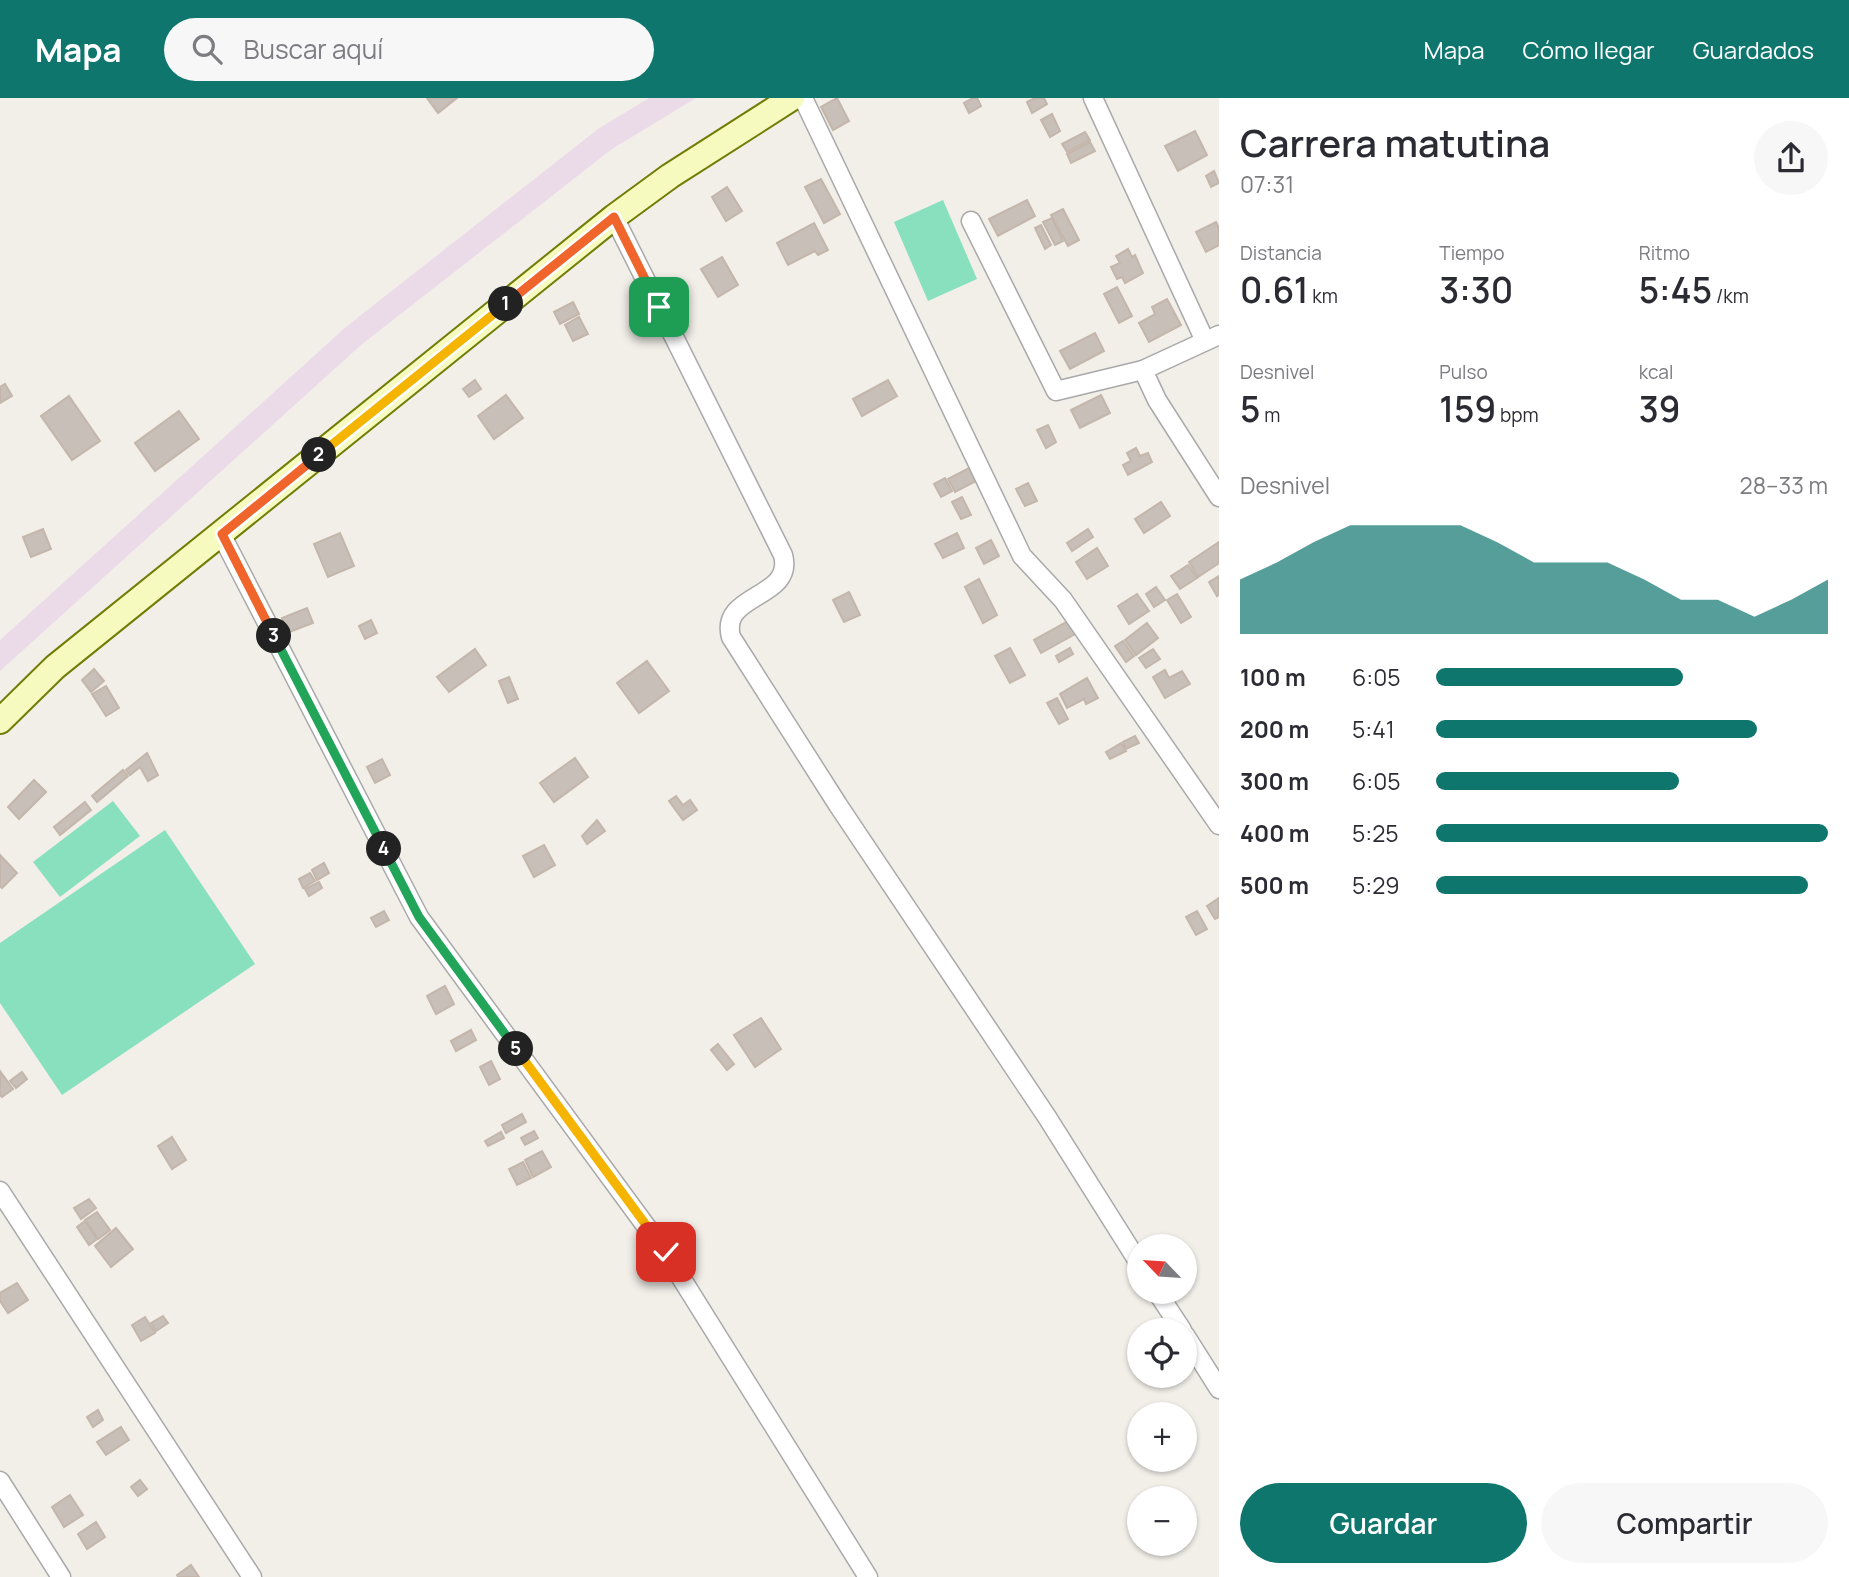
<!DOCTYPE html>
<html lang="es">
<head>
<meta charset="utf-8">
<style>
	:root { --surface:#fff; --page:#f7f7f7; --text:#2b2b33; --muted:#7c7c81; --accent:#0f766e }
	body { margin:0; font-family:Manrope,sans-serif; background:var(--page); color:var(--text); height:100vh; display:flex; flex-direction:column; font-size:26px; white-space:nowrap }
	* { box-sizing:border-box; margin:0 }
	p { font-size:23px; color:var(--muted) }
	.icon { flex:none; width:38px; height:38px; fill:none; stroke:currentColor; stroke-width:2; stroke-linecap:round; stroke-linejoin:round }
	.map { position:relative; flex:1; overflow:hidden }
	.details { display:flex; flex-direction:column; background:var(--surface); width:630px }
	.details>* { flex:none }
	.needle { width:46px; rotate:295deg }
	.tools { position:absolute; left:1127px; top:1136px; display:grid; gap:14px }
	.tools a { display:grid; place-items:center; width:70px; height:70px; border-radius:50%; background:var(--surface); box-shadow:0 2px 5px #0004; font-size:35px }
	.pin { position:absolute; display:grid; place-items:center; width:60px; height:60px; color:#fff; margin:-30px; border-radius:14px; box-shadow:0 4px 10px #0006 }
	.km { position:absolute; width:35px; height:35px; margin:-18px; border-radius:50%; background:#222; color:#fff; font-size:19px; line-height:35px; text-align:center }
	.round { display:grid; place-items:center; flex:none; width:74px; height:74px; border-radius:37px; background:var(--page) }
	.head { display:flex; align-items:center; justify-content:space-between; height:119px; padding:0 21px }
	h1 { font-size:38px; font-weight:600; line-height:52px }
	.figures { display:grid; grid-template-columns:repeat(3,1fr); gap:10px; height:119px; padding:7px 21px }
	.figures div { display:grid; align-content:center }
	.figures b { font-size:35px; font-weight:600 }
	.figures small { font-size:19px; font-weight:400 }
	.figures p { font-size:19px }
	.chart { height:196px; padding:14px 21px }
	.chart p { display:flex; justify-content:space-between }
	.chart svg { width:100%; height:126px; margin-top:7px; fill:var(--accent); opacity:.7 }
	.action { display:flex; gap:14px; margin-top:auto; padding:14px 21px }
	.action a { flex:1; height:80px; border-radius:42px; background:var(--accent); color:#fff; font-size:28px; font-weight:600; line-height:80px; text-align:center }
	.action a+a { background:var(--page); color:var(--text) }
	ul { padding:0 21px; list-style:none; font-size:23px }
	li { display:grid; grid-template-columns:112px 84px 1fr; align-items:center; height:52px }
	li i { height:18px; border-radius:9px; background:var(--accent) }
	header { display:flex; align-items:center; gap:42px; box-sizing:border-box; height:98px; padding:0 35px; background:var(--accent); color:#fff }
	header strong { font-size:33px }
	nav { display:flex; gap:38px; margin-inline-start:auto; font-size:24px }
	.search { width:490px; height:63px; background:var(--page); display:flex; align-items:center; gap:18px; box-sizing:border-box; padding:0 24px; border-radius:38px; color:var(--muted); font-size:26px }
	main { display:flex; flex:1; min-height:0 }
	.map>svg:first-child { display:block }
</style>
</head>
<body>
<header>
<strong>Mapa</strong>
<div class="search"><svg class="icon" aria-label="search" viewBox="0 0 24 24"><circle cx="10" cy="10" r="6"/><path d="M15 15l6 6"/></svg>Buscar aquí</div>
<nav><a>Mapa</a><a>Cómo llegar</a><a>Guardados</a></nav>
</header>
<main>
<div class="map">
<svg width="1219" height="1479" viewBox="0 0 1219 1479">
	<rect width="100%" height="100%" fill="#f2efe9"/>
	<path fill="#ebdbe8" d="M 649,0 L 696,0 L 612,51 L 361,247 L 0,573 L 0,542 L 347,228 L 598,31 Z"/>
	<g fill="#88e0be">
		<path d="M 943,102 L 977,181 L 928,203 L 894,124 Z"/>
		<path d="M 113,703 L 140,738 L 60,799 L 33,764 Z"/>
		<path d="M 165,732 L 255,866 L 62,997 L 0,905 L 0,845 Z"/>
	</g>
	<g fill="#c7bfb8" stroke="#c4b6ab" stroke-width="2">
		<path d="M 427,0 L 457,0 L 438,15 Z"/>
		<path d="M 837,0 L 849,23 L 833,32 L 821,9 Z"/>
		<path d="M 973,0 L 977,0 L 981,8 L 969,15 L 964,5 Z"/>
		<path d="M 1035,0 L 1044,0 L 1047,6 L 1032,15 L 1027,4 Z"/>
		<path d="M 1052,16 L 1060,33 L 1050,39 L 1041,22 Z"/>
		<path d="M 1195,33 L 1207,57 L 1178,73 L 1165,48 Z"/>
		<path d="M 1085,34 L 1090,42 L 1067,54 L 1062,46 Z"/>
		<path d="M 1090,44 L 1095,53 L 1071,65 L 1067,56 Z"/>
		<path d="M 1214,73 L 1219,85 L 1211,89 L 1206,78 Z"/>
		<path d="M 821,81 L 840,116 L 824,125 L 805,89 Z"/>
		<path d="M 727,89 L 742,113 L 726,123 L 712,99 Z"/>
		<path d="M 1027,102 L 1035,118 L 998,138 L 989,121 Z"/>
		<path d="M 1063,111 L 1079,142 L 1068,148 L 1051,117 Z"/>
		<path d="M 1052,120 L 1063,143 L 1055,147 L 1043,124 Z"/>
		<path d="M 1216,124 L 1219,130 L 1219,147 L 1206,154 L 1196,134 Z"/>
		<path d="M 814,125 L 828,152 L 818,157 L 815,153 L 788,167 L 777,145 Z"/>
		<path d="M 1041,127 L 1051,147 L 1045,151 L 1035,130 Z"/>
		<path d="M 1128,151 L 1132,159 L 1135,157 L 1143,175 L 1125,185 L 1122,179 L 1117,181 L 1111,169 L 1120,165 L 1116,158 Z"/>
		<path d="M 722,159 L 738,187 L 718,199 L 701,171 Z"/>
		<path d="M 1117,189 L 1132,218 L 1119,225 L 1104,196 Z"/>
		<path d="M 1167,201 L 1181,227 L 1149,244 L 1139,225 L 1155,216 L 1152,209 Z"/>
		<path d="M 573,204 L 579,216 L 560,226 L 554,214 Z"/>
		<path d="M 579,219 L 588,236 L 573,243 L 565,227 Z"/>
		<path d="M 1095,235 L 1104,253 L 1070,271 L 1060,253 Z"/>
		<path d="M 475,282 L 481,291 L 469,299 L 463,291 Z"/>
		<path d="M 888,282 L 897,298 L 862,318 L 853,301 Z"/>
		<path d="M 5,286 L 12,298 L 0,305 L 0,289 Z"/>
		<path d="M 506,297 L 523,320 L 494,341 L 478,318 Z"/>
		<path d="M 1101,297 L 1110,315 L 1080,330 L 1071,312 Z"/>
		<path d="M 69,298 L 100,343 L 72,362 L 41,318 Z"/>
		<path d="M 179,313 L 199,341 L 155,373 L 135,345 Z"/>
		<path d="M 1048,327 L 1056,344 L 1046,350 L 1037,332 Z"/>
		<path d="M 1136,350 L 1140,358 L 1148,355 L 1152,364 L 1128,377 L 1123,367 L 1131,363 L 1127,355 Z"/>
		<path d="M 971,369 L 978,382 L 955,394 L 948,381 Z"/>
		<path d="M 945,380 L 952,393 L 941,399 L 934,386 Z"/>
		<path d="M 1028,385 L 1037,403 L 1025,408 L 1016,391 Z"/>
		<path d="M 962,399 L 971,417 L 961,421 L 952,404 Z"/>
		<path d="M 1161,404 L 1170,418 L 1144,435 L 1135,421 Z"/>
		<path d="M 43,431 L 51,451 L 31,459 L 23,439 Z"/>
		<path d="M 1088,431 L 1093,439 L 1072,453 L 1067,445 Z"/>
		<path d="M 340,435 L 354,468 L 328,479 L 314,446 Z"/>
		<path d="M 957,435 L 964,450 L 943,460 L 935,446 Z"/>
		<path d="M 991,442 L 999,458 L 984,466 L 976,450 Z"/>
		<path d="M 1219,444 L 1219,465 L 1198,479 L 1189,464 Z"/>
		<path d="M 1097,450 L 1108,468 L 1087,481 L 1076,464 Z"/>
		<path d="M 1188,467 L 1197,480 L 1180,491 L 1171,478 Z"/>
		<path d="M 1219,478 L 1219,496 L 1217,498 L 1209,484 Z"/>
		<path d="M 979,481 L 997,517 L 983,525 L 965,489 Z"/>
		<path d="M 1156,489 L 1165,502 L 1154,509 L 1146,496 Z"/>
		<path d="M 849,494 L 860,517 L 844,524 L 833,502 Z"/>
		<path d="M 1137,496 L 1149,513 L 1129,526 L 1118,508 Z"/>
		<path d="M 1177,496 L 1191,519 L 1181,525 L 1167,502 Z"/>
		<path d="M 307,510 L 313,525 L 287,535 L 282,520 Z"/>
		<path d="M 371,522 L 377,535 L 365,541 L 359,528 Z"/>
		<path d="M 1068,523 L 1075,536 L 1041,555 L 1034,542 Z"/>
		<path d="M 1147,525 L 1158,540 L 1136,557 L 1125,542 Z"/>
		<path d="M 1123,543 L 1134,558 L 1126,564 L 1115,548 Z"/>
		<path d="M 1010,550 L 1025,577 L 1010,585 L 995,558 Z"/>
		<path d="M 1070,550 L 1073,556 L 1059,564 L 1056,558 Z"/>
		<path d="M 475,551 L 486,567 L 449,594 L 437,579 Z"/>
		<path d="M 1153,551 L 1160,561 L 1146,570 L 1139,560 Z"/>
		<path d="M 647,563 L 669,593 L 639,615 L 617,585 Z"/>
		<path d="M 94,571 L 104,583 L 91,594 L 82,582 Z"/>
		<path d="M 1165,572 L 1169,580 L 1182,573 L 1190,586 L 1165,600 L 1153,579 Z"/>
		<path d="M 509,579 L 518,601 L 508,605 L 499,583 Z"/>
		<path d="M 1087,580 L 1098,600 L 1086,606 L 1084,601 L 1067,610 L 1060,596 Z"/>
		<path d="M 106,588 L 119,610 L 106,618 L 92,596 Z"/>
		<path d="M 1057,600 L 1068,621 L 1059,626 L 1047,605 Z"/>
		<path d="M 1135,638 L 1139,645 L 1126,651 L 1123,644 Z"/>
		<path d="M 1121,645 L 1126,653 L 1110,661 L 1106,654 Z"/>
		<path d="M 147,655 L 158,677 L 148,683 L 140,669 L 130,677 L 126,672 Z"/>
		<path d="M 575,660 L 588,679 L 554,704 L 540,685 Z"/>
		<path d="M 382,661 L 390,677 L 375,685 L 367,669 Z"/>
		<path d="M 123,672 L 128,678 L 97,704 L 92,698 Z"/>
		<path d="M 34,682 L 46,694 L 19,721 L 8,709 Z"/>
		<path d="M 676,698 L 683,707 L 690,702 L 697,712 L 683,722 L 669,703 Z"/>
		<path d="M 85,704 L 91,712 L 60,737 L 54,729 Z"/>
		<path d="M 597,722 L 605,733 L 587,746 L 582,738 Z"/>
		<path d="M 544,747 L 555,767 L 534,779 L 523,758 Z"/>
		<path d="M 0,757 L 17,775 L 2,790 L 0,788 Z"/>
		<path d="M 324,765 L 329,775 L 317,782 L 312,772 Z"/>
		<path d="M 310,775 L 315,783 L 303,790 L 299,781 Z"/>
		<path d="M 319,784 L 322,790 L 309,798 L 305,791 Z"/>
		<path d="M 1219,800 L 1219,819 L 1215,821 L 1207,808 Z"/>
		<path d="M 384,813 L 389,822 L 376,829 L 371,820 Z"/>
		<path d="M 1197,813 L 1207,831 L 1196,837 L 1186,819 Z"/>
		<path d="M 445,888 L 454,906 L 436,916 L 427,898 Z"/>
		<path d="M 761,920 L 781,951 L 755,969 L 734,937 Z"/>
		<path d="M 471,932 L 476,942 L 456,953 L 451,943 Z"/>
		<path d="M 718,946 L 734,966 L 727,972 L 711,952 Z"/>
		<path d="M 491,963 L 500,981 L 489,987 L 480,969 Z"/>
		<path d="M 0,973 L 13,991 L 2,999 L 0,997 Z"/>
		<path d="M 22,974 L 27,981 L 16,990 L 10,983 Z"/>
		<path d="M 522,1016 L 526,1024 L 506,1035 L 502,1027 Z"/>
		<path d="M 534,1033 L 538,1040 L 525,1047 L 521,1040 Z"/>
		<path d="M 501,1034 L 504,1040 L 488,1048 L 485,1043 Z"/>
		<path d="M 172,1039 L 186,1062 L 172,1071 L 158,1048 Z"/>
		<path d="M 542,1053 L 551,1069 L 533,1079 L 525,1062 Z"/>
		<path d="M 523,1064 L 531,1080 L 517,1087 L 509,1071 Z"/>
		<path d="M 89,1101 L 96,1110 L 81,1121 L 74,1110 Z"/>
		<path d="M 97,1114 L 110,1132 L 98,1141 L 85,1122 Z"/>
		<path d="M 85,1123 L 97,1141 L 89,1147 L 77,1129 Z"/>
		<path d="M 116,1130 L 133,1151 L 111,1169 L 95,1148 Z"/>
		<path d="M 17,1185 L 28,1202 L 8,1215 L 0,1203 L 0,1195 Z"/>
		<path d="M 163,1218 L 168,1225 L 156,1233 L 151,1225 Z"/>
		<path d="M 145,1219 L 155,1235 L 141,1243 L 132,1227 Z"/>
		<path d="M 98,1312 L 103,1322 L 93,1329 L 87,1319 Z"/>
		<path d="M 121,1329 L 129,1342 L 106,1357 L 97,1344 Z"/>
		<path d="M 140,1382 L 147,1391 L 138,1398 L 131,1389 Z"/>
		<path d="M 70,1397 L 83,1417 L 64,1429 L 52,1409 Z"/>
		<path d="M 96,1424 L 105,1439 L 87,1451 L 78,1436 Z"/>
		<path d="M 191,1467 L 199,1479 L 178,1479 L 177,1477 Z"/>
	</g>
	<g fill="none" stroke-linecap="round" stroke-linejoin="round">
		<g stroke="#a9a9a9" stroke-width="21">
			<g id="street">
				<path d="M 803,0 L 1022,458 L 1063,502 L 1219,727"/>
				<path d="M 1093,0 L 1205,243"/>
				<path d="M 614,119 L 783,457 C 795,501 719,495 731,539 L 838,707 L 1047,1019 L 1139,1165"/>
				<path d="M 971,123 L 1056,293 L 1143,272 L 1219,237"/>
				<path d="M 1143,272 L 1157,302 L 1219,399"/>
				<path d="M 221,436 L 419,819 L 665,1154 L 868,1479"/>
				<path d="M 0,1093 L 252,1479"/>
				<path d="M 1157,1194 L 1182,1232"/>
				<path d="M 1185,1237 L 1219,1291"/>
				<path d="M 0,1383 L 61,1479"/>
			</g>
		</g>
		<g stroke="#707d05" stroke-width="28">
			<path id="secondary" d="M 0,623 L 55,569 L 614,119 L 670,78 L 792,0"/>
		</g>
		<use href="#street" stroke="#fff" stroke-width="18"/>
		<use href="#secondary" stroke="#f7fabf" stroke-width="24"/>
	</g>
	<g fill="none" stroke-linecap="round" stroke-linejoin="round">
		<g stroke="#fff" stroke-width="14">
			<path id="split-1" d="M 506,206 L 614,119 L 659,209"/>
		</g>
		<g stroke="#fff" stroke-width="14">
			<path id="split-2" d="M 319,357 L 506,206"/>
		</g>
		<g stroke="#fff" stroke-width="14">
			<path id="split-3" d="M 274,538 L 222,436 L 319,357"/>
		</g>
		<g stroke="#fff" stroke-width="14">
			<path id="split-4" d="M 274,538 L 384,751"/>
		</g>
		<g stroke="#fff" stroke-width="14">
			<path id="split-5" d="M 384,751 L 419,819 L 516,951"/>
		</g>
		<g stroke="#fff" stroke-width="14">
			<path id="split-6" d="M 516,951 L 666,1154"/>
		</g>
		<use href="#split-1" stroke="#f0652b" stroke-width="9"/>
		<use href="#split-2" stroke="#f5b400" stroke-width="9"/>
		<use href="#split-3" stroke="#f0652b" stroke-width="9"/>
		<use href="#split-4" stroke="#22a559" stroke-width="9"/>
		<use href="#split-5" stroke="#22a559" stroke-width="9"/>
		<use href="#split-6" stroke="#f5b400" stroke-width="9"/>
	</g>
</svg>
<div class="tools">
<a><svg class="needle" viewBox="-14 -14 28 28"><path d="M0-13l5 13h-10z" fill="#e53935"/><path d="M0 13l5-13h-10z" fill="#7c7c81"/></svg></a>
<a><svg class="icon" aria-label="locate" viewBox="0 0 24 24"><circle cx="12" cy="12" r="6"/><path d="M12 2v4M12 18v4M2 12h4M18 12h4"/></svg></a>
<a>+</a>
<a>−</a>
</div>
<div class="pin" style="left:659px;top:209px;background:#1e9e55"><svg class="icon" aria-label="arrive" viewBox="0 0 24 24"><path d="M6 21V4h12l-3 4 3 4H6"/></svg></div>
<div class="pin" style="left:666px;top:1154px;background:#d93025"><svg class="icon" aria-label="check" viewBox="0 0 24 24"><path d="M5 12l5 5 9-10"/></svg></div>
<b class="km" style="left:506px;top:206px">1</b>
<b class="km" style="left:319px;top:357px">2</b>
<b class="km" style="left:274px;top:538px">3</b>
<b class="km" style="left:384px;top:751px">4</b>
<b class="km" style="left:516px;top:951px">5</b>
</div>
<section class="details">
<div class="head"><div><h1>Carrera matutina</h1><p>07:31</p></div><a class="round"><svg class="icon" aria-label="share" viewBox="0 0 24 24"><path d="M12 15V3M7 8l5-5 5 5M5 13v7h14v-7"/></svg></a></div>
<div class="figures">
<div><p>Distancia</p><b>0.61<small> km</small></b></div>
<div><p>Tiempo</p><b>3:30</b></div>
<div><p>Ritmo</p><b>5:45<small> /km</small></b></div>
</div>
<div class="figures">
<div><p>Desnivel</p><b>5<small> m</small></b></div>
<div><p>Pulso</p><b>159<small> bpm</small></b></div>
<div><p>kcal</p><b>39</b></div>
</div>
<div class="chart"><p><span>Desnivel</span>28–33 m</p>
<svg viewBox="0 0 160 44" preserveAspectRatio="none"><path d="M0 44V25L10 19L20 12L30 6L40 6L50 6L60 6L70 12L80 19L90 19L100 19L110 25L120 32L130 32L140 38L150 32L160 25V44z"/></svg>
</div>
<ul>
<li><b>100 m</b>6:05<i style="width:63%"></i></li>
<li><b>200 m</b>5:41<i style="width:82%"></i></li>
<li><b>300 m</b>6:05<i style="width:62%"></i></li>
<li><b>400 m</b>5:25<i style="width:100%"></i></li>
<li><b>500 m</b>5:29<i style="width:95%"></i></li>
</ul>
<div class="action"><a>Guardar</a><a>Compartir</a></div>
</section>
</main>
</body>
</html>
